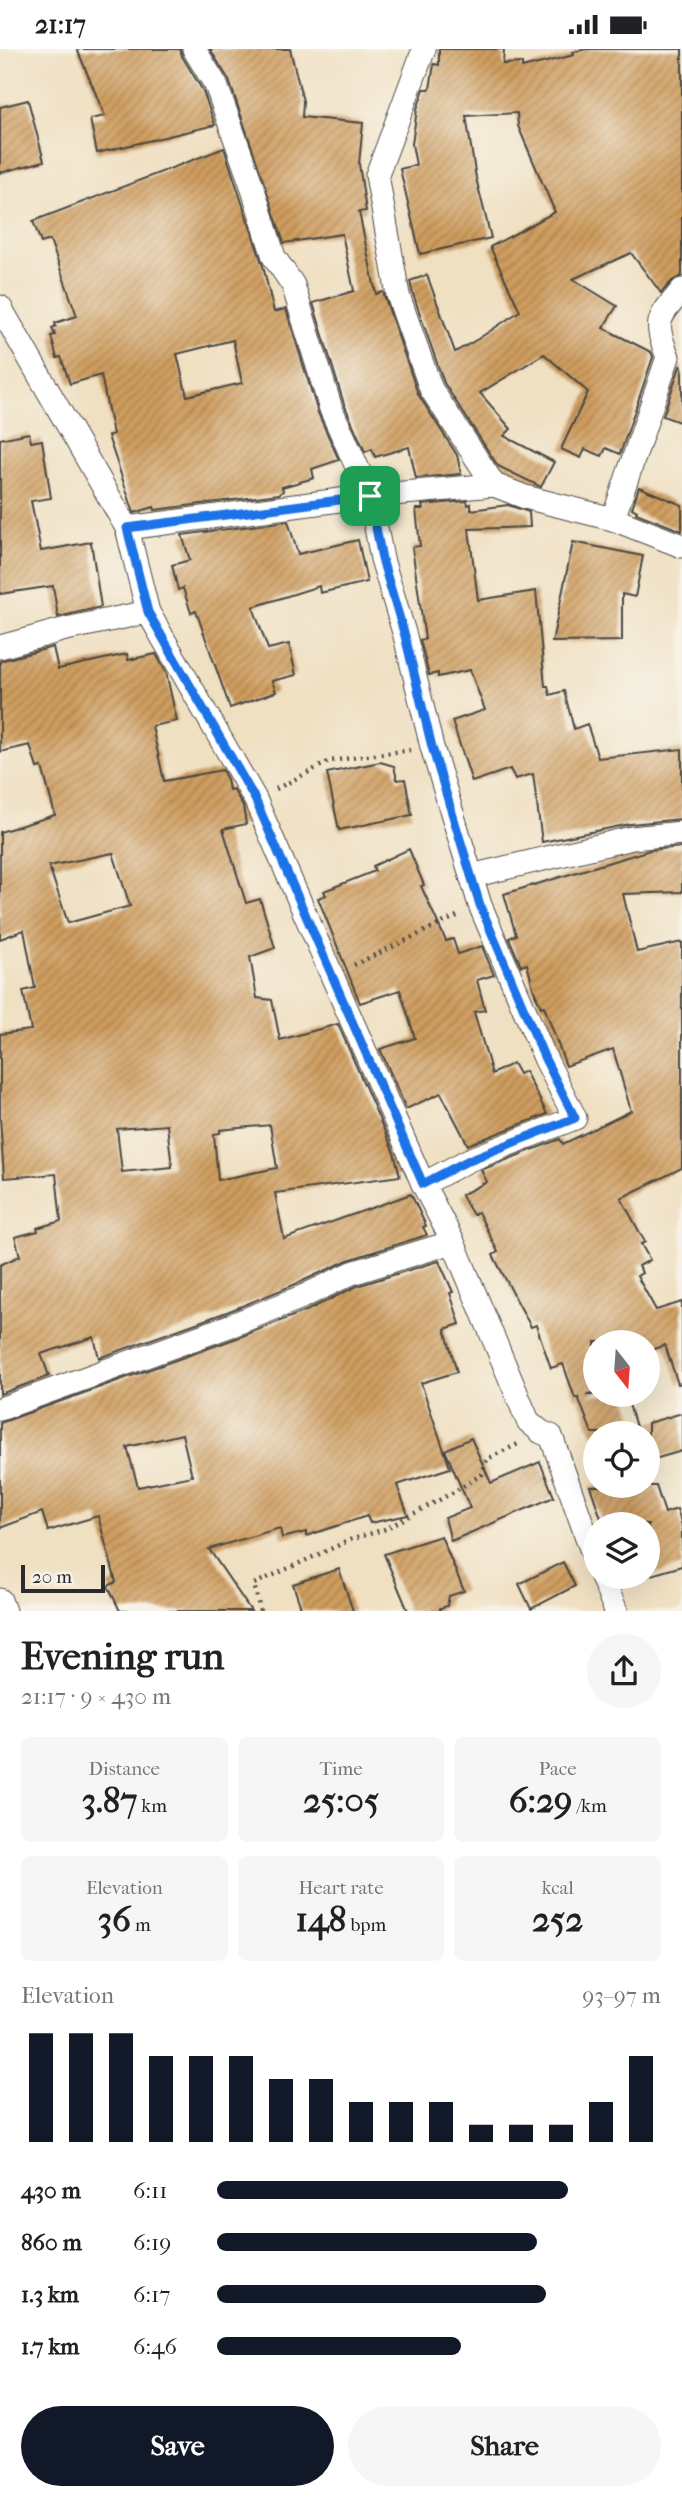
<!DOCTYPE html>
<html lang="en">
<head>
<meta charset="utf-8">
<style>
	:root { --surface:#fff; --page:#f6f6f6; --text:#202124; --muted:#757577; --accent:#111827 }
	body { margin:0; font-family:"IM FELL French Canon",serif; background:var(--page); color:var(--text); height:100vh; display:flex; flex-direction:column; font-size:26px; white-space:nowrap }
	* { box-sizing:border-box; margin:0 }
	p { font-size:23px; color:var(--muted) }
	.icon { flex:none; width:38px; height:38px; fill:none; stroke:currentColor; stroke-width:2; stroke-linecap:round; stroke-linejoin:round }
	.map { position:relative; height:1562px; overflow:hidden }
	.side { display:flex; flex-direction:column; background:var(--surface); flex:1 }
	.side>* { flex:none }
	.needle { width:46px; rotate:163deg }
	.fabs { position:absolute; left:583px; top:1281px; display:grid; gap:14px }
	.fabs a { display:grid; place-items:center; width:77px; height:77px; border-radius:50%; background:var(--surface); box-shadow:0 7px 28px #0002; font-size:35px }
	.scale { position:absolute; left:21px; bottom:18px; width:84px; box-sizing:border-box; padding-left:7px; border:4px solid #2b2b2b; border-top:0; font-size:19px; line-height:24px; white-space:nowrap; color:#2b2b2b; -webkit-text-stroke:5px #f7f3e8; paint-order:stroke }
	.pin { position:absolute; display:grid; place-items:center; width:60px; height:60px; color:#fff; margin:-30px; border-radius:14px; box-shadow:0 4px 10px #0006 }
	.round { display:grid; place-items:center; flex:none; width:74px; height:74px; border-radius:37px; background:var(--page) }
	.headline { display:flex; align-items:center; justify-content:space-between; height:119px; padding:0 21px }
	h1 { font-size:38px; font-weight:700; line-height:52px }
	.stats { display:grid; grid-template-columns:repeat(3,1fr); gap:10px; height:119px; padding:7px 21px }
	.stats div { display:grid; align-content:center; border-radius:10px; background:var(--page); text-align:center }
	.stats b { font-size:35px; font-weight:700 }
	.stats small { font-size:19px; font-weight:400 }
	.stats p { font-size:19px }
	.chart { height:196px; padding:14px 21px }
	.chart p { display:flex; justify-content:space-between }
	.chart svg { width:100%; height:126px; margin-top:7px; stroke:var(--accent); stroke-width:6 }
	.primary-button { display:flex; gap:14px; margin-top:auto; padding:14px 21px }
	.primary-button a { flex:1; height:80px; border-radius:42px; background:var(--accent); color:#fff; font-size:28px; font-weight:700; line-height:80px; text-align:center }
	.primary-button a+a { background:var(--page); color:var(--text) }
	ul { padding:0 21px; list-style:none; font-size:23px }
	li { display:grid; grid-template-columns:112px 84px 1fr; align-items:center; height:52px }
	li i { height:18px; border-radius:9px; background:var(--accent) }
	.status { display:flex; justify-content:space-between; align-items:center; height:49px; padding:0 35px; background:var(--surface); direction:ltr }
	.status svg { height:19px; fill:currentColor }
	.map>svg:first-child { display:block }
</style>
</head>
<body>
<div class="status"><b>21:17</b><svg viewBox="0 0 49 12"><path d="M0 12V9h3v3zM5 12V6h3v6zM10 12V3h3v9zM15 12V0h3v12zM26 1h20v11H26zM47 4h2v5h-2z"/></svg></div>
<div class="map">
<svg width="682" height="1562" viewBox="0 0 682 1562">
	<defs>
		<pattern id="building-hatch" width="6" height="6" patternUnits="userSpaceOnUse" patternTransform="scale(1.75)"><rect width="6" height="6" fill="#cf9d5e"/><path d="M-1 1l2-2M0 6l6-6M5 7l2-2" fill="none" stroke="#a8804e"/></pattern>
	</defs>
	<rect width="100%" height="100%" fill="#f7f3e8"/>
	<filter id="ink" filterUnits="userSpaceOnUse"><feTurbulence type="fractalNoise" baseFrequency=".0143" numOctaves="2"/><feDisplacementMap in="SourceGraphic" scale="14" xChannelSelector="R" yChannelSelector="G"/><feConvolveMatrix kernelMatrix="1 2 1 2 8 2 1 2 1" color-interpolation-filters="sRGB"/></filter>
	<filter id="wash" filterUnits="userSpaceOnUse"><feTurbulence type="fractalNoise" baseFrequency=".00686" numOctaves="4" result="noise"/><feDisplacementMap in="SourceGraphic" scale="28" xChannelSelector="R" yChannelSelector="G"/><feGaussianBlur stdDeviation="1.57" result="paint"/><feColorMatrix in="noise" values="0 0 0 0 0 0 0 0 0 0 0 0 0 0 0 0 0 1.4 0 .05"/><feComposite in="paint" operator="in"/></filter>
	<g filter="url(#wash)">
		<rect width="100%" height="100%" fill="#f0e0c2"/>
		<g id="blocks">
			<g fill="url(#building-hatch)" fill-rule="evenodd">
				<path d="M 77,0 L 180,0 L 182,7 L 203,42 L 215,76 L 97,104 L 90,70 L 105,67 Z"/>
				<path d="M 210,0 L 290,0 L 303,52 L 302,68 L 363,74 L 359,115 L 366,162 L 359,163 L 376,245 L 383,243 L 418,345 L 457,406 L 461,425 L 416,429 L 409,398 L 375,408 L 372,400 L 365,403 L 344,355 L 313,254 L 354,242 L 342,185 L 284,194 L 229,31 Z"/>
				<path d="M 439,0 L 504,0 L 503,15 L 522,14 L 522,19 L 574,6 L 573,3 L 586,0 L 682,0 L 682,227 L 672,232 L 661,244 L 631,204 L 573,230 L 617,257 L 603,279 L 651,303 L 653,308 L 620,405 L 606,399 L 602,407 L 585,400 L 581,409 L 561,400 L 588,343 L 544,305 L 480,344 L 511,380 L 504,387 L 554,413 L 541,438 L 498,417 L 444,334 L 412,242 L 410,232 L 427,226 L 455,303 L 478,290 L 520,262 L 490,198 L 555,163 L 518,77 L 517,64 L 466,67 L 476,129 L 491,189 L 420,205 L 400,120 L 416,116 L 412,95 L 417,60 L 424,40 L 430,40 L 434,15 L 439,16 Z"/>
				<path d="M 28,51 L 44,112 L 0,124 L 0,58 Z"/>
				<path d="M 224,99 L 263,217 L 274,263 L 286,260 L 318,364 L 339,411 L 312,420 L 314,429 L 282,438 L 283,442 L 279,445 L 155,461 L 154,458 L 134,464 L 108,387 L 113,385 L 101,326 L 70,335 L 61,308 L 57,309 L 51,287 L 55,286 L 52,279 L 56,277 L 55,274 L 77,267 L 50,191 L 41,194 L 33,172 ZM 233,291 L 242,334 L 187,347 L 177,305 Z"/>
				<path d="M 680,317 L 682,318 L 682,374 L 663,367 Z"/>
				<path d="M 29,384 L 31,393 L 42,391 L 51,449 L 31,452 L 41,502 L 91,493 L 101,558 L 58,568 L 53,537 L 0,545 L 0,390 Z"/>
				<path d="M 639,438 L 682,456 L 682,482 L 636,464 L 637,462 L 632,459 Z"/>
				<path d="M 467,452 L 468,456 L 471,455 L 471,461 L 508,456 L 529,463 L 530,478 L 469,480 L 478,551 L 536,542 L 545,637 L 548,637 L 550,646 L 564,642 L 574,680 L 587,675 L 598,709 L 682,700 L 682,770 L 630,775 L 542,793 L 533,725 L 515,730 L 510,720 L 472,733 L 452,672 L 485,661 L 470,621 L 438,628 L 438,624 L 429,626 L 420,591 L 425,590 L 412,498 L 420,497 L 416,460 L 423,460 L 422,456 Z"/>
				<path d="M 288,472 L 298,505 L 358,491 L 367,533 L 320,544 L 319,537 L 253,558 L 268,600 L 289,595 L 296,626 L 272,632 L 276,643 L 230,659 L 196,562 L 191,564 L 183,539 L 178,541 L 172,516 L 190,511 L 182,486 Z"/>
				<path d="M 573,493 L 643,507 L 635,548 L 622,545 L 622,592 L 552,593 Z"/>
				<path d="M 53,598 L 58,620 L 127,605 L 128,611 L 156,605 L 166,623 L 177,672 L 152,677 L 164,732 L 222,721 L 227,730 L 229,741 L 233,740 L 243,757 L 246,775 L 223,780 L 246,854 L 260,850 L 275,899 L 250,908 L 257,949 L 272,951 L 280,991 L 338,975 L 394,1104 L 400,1127 L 275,1144 L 284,1190 L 411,1145 L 426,1177 L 423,1178 L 427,1186 L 348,1211 L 296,1235 L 227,1263 L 99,1309 L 94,1288 L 41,1305 L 49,1327 L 0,1345 L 0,1216 L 20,1207 L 15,1188 L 38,1182 L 37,1179 L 61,1172 L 56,1125 L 4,1129 L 0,1069 L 0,985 L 31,981 L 23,942 L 35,939 L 24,881 L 0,890 L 0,783 L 55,766 L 42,718 L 37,719 L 30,696 L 0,703 L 0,612 ZM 113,804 L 130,857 L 68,874 L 49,817 ZM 167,1076 L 172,1118 L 122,1123 L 117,1080 ZM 270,1076 L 277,1119 L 218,1131 L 214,1085 L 220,1084 L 220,1081 Z"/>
				<path d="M 380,713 L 394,717 L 397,731 L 405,730 L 412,766 L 339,781 L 327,724 Z"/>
				<path d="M 682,798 L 682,843 L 623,845 L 637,903 L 682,893 L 682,1119 L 621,1149 L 645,1193 L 641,1195 L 650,1211 L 639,1217 L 642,1224 L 637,1227 L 656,1261 L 682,1253 L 682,1334 L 678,1335 L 665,1296 L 648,1302 L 648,1293 L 595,1293 L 595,1343 L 586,1346 L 626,1346 L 638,1384 L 592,1384 L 578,1348 L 575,1349 L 563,1315 L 551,1319 L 536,1276 L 531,1278 L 516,1250 L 493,1206 L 498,1203 L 478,1163 L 473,1166 L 461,1146 L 487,1133 L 481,1121 L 560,1090 L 563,1095 L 631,1062 L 613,1000 L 566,1017 L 544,957 L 541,958 L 534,942 L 527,915 L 521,917 L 509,889 L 516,886 L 504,845 L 650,801 Z"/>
				<path d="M 409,800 L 424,836 L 421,837 L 446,892 L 453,890 L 458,905 L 482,897 L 494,926 L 477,931 L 485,961 L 474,963 L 492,1025 L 513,1014 L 519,1025 L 525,1022 L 547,1065 L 468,1096 L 441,1044 L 406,1060 L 380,1000 L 415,989 L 400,941 L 360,954 L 318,849 L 326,846 L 324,842 L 375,822 L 373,817 Z"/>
				<path d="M 439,1212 L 453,1243 L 450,1244 L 460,1275 L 445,1280 L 457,1323 L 421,1334 L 450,1419 L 397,1436 L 408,1466 L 370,1474 L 367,1467 L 306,1487 L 306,1483 L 282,1489 L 280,1479 L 209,1500 L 251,1562 L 120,1562 L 108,1537 L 116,1533 L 98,1467 L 48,1482 L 42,1463 L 0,1479 L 0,1374 L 237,1289 L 308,1261 L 357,1237 ZM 182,1385 L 192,1427 L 138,1438 L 127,1398 Z"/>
				<path d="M 682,1364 L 682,1402 L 648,1412 L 648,1374 Z"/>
				<path d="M 471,1389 L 491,1434 L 540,1413 L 554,1448 L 451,1492 L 445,1469 L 470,1459 L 445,1401 Z"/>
				<path d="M 590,1437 L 656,1437 L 665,1464 L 677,1460 L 682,1477 L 682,1517 L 648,1527 L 648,1475 L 603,1475 Z"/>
				<path d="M 441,1487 L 464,1542 L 449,1547 L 447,1557 L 440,1559 L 440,1562 L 408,1562 L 384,1505 Z"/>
				<path d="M 563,1513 L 575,1537 L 531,1560 L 519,1535 Z"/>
				<path d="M 339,1520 L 353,1562 L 302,1562 L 293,1535 Z"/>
			</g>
		</g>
	</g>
	<g filter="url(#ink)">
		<use href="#blocks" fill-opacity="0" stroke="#494642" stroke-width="2"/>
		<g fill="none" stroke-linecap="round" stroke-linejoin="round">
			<g stroke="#494642" stroke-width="25">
				<g id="street">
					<path d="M 194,0 L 216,36 L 252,137 L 274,208 L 293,236 L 331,360 L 370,447 L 382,510 L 405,587 L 432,698 L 480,856 L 545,1009 L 575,1069 L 469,1111 L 423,1135"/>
					<path d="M 424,0 L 377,126 L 398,246 L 431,340 L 494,436 L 525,448 L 613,470 L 682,497"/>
					<path d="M 0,258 L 127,479 L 148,563 L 255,750 L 423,1135 L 453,1193 L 528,1372 L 541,1383 L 551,1387 L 595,1511"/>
					<path d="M 613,470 L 668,308 C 653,271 658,270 682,241"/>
					<path d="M 127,479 L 370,447 L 494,436"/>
					<path d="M 0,598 L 66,580 L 148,563"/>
					<path d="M 471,827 L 632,789 L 682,784"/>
					<path d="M 0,1360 L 232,1276 L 302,1248 L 352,1224 L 453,1193"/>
					<path d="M 602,1528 L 616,1562"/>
					<path d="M 0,1551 L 4,1562"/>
				</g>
			</g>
			<g stroke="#494642" stroke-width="4.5" stroke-dasharray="2 5" stroke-linecap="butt">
				<path d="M 276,740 L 330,712 L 410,701"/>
				<path d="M 354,916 L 457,867"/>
				<path d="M 260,1562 L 254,1535 L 350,1491 L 385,1480 L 454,1443 L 482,1425 L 487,1410 L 518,1395"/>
			</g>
			<use href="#street" stroke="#fff" stroke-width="23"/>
		</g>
	</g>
	<g fill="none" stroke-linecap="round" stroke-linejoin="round" filter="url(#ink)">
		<g stroke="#fff" stroke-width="14">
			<path id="route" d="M 370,447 L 382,510 L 405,587 L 432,698 L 480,856 L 545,1010 L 575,1069 L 469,1111 L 423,1135 L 255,750 L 148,563 L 127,479 Z"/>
		</g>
		<use href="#route" stroke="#1a73e8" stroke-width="9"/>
	</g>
</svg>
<div class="fabs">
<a><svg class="needle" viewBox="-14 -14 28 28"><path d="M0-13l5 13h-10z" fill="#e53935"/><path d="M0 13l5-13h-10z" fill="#757577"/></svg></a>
<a><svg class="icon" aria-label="locate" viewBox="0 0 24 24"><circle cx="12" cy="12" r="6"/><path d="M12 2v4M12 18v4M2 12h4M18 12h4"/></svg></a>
<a><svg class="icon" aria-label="layers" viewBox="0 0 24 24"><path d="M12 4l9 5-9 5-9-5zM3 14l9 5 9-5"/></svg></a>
</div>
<div class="scale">20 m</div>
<div class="pin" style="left:370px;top:447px;background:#1e9e55"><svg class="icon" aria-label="arrive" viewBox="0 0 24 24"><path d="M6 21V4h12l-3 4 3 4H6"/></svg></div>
</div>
<section class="side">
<div class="headline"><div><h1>Evening run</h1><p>21:17 · 9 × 430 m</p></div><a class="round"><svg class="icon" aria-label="share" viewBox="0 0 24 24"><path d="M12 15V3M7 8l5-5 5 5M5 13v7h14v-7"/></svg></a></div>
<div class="stats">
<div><p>Distance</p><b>3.87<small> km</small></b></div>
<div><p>Time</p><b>25:05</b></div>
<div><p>Pace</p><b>6:29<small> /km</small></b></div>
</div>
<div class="stats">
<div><p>Elevation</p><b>36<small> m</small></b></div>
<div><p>Heart rate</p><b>148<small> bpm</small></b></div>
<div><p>kcal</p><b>252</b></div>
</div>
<div class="chart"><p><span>Elevation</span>93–97 m</p>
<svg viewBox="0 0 160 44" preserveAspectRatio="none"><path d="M5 44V6M15 44V6M25 44V6M35 44V14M45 44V14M55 44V14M65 44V22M75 44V22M85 44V30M95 44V30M105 44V30M115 44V38M125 44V38M135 44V38M145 44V30M155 44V14"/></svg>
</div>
<ul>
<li><b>430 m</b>6:11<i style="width:79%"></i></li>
<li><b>860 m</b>6:19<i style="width:72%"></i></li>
<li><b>1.3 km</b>6:17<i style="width:74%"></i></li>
<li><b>1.7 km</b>6:46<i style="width:55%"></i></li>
</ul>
<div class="primary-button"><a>Save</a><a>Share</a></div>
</section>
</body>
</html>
